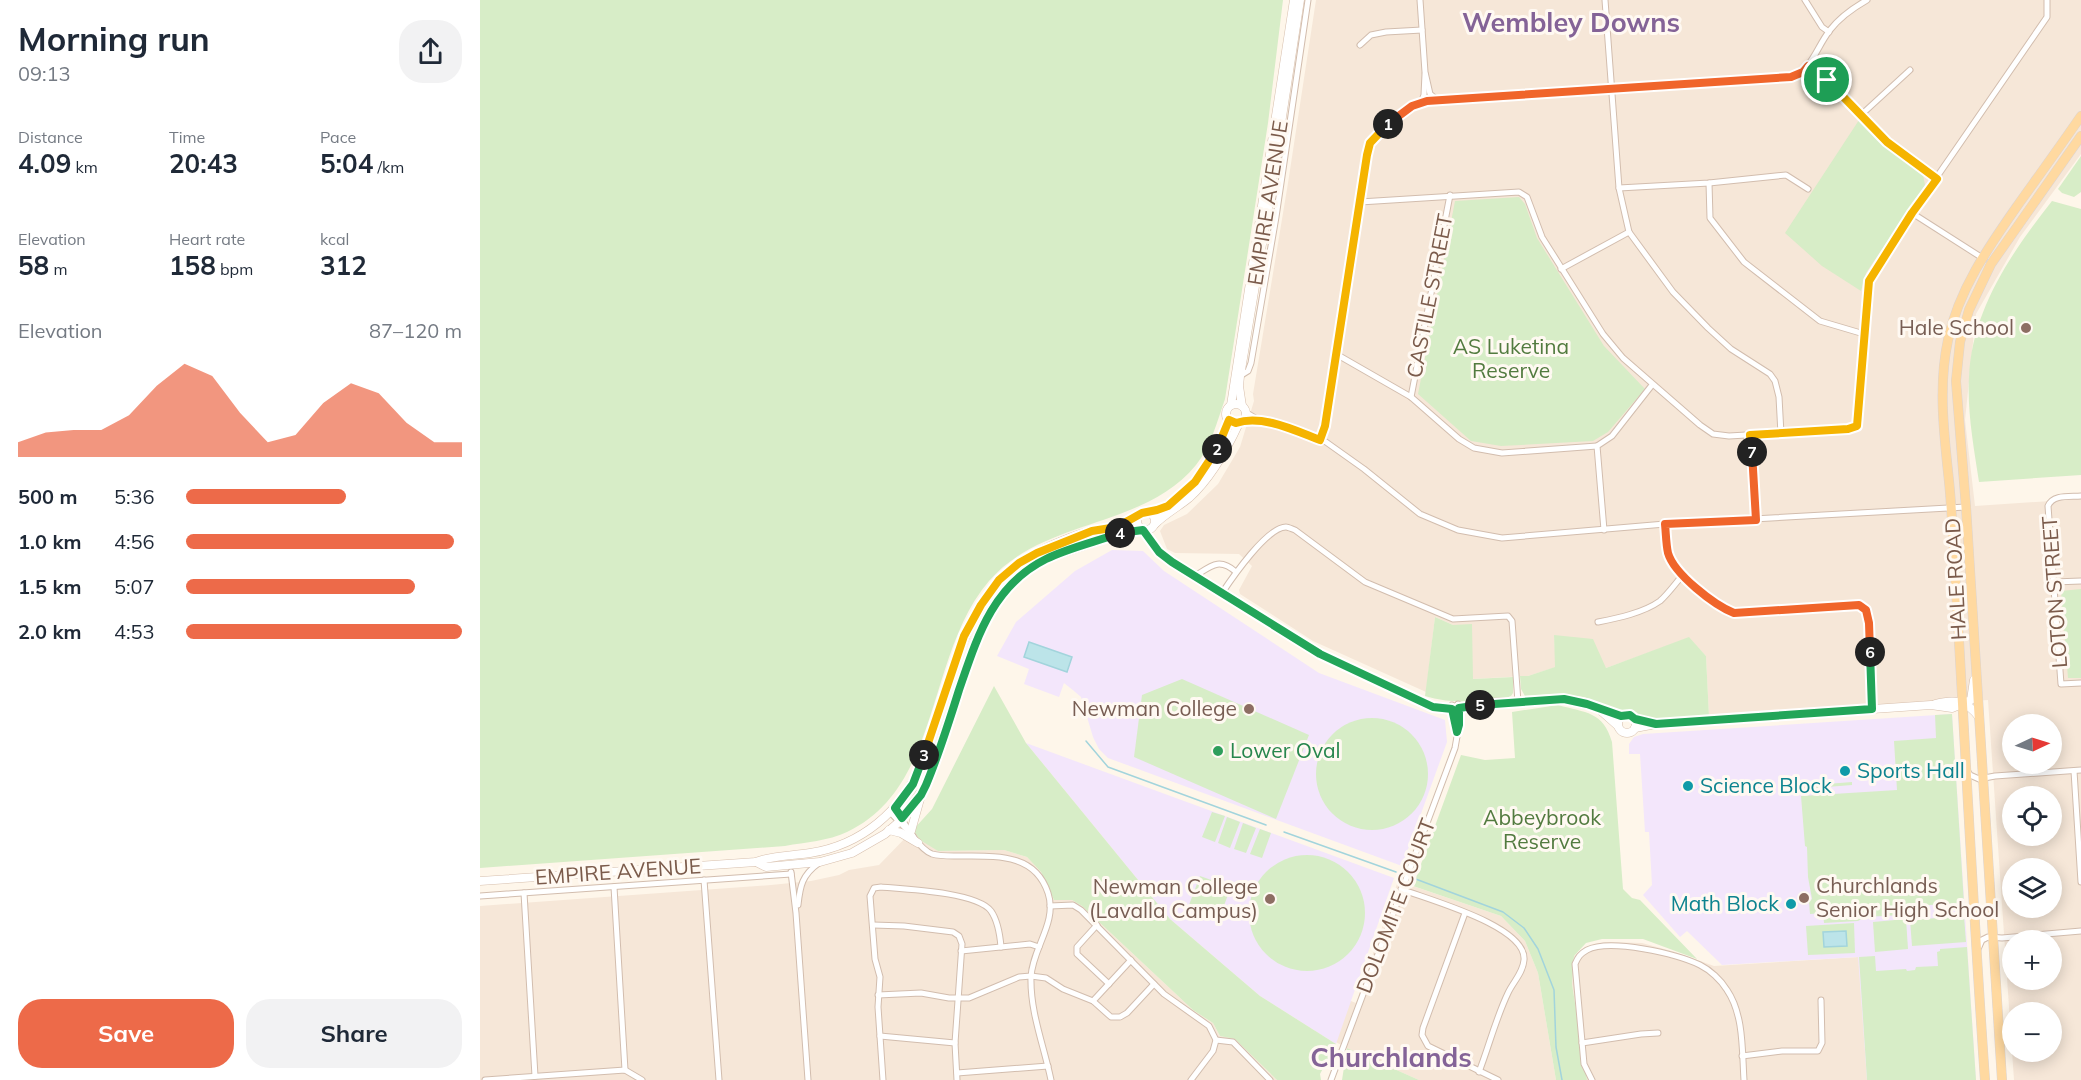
<!DOCTYPE html>
<html lang="en">
<head>
<meta charset="utf-8">
<style>
	:root { --surface:#fff; --page:#f2f2f3; --text:#1f2937; --muted:#747a83; --accent:#ed6a49 }
	body { margin:0; font-family:Mulish,sans-serif; background:var(--page); color:var(--text); height:100vh; display:flex; flex-direction:column; font-size:22px; white-space:nowrap }
	* { box-sizing:border-box; margin:0 }
	p { font-size:20px; color:var(--muted) }
	.icon { flex:none; width:33px; height:33px; fill:none; stroke:currentColor; stroke-width:2; stroke-linecap:round; stroke-linejoin:round }
	.map { position:relative; flex:1; overflow:hidden }
	.sheet { display:flex; flex-direction:column; background:var(--surface); width:480px }
	.sheet>* { flex:none }
	.needle { width:39px; rotate:86deg }
	.fabs { position:absolute; left:1522px; top:714px; display:grid; gap:12px }
	.fabs a { display:grid; place-items:center; width:60px; height:60px; border-radius:50%; background:var(--surface); box-shadow:0 3px 15px #0003; font-size:30px }
	.pin { position:absolute; display:grid; place-items:center; width:51px; height:51px; color:#fff; margin:-26px; border:3px solid #fff; border-radius:50%; box-shadow:0 2px 6px #0007 }
	.km { position:absolute; width:30px; height:30px; margin:-15px; border-radius:50%; background:#222; color:#fff; font-size:16px; line-height:30px; text-align:center }
	.round { display:grid; place-items:center; flex:none; width:63px; height:63px; border-radius:24px; background:var(--page) }
	.summary { display:flex; align-items:center; justify-content:space-between; height:102px; padding:0 18px }
	h1 { font-size:33px; font-weight:700; line-height:45px }
	.metrics { display:grid; grid-template-columns:repeat(3,1fr); gap:9px; height:102px; padding:6px 18px }
	.metrics div { display:grid; align-content:center }
	.metrics b { font-size:26px; font-weight:700 }
	.metrics small { font-size:16px; font-weight:400 }
	.metrics p { font-size:16px }
	.chart { height:168px; padding:12px 18px }
	.chart p { display:flex; justify-content:space-between }
	.chart svg { width:100%; height:108px; margin-top:6px; fill:var(--accent); opacity:.7 }
	.action { display:flex; gap:12px; margin-top:auto; padding:12px 18px }
	.action a { flex:1; height:69px; border-radius:24px; background:var(--accent); color:#fff; font-size:24px; font-weight:700; line-height:69px; text-align:center }
	.action a+a { background:var(--page); color:var(--text) }
	ul { padding:0 18px; list-style:none; font-size:20px }
	li { display:grid; grid-template-columns:96px 72px 1fr; align-items:center; height:45px }
	li i { height:15px; border-radius:8px; background:var(--accent) }
	main { display:flex; flex:1; min-height:0 }
	.map>svg:first-child { display:block }
</style>
</head>
<body>
<main>
<section class="sheet">
<div class="summary"><div><h1>Morning run</h1><p>09:13</p></div><a class="round"><svg class="icon" aria-label="share" viewBox="0 0 24 24"><path d="M12 15V3M7 8l5-5 5 5M5 13v7h14v-7"/></svg></a></div>
<div class="metrics">
<div><p>Distance</p><b>4.09<small> km</small></b></div>
<div><p>Time</p><b>20:43</b></div>
<div><p>Pace</p><b>5:04<small> /km</small></b></div>
</div>
<div class="metrics">
<div><p>Elevation</p><b>58<small> m</small></b></div>
<div><p>Heart rate</p><b>158<small> bpm</small></b></div>
<div><p>kcal</p><b>312</b></div>
</div>
<div class="chart"><p><span>Elevation</span>87–120 m</p>
<svg viewBox="0 0 160 44" preserveAspectRatio="none"><path d="M0 44V38L10 34L20 33L30 33L40 27L50 15L60 6L70 11L80 26L90 38L100 35L110 22L120 14L130 18L140 30L150 38L160 38V44z"/></svg>
</div>
<ul>
<li><b>500 m</b>5:36<i style="width:58%"></i></li>
<li><b>1.0 km</b>4:56<i style="width:97%"></i></li>
<li><b>1.5 km</b>5:07<i style="width:83%"></i></li>
<li><b>2.0 km</b>4:53<i style="width:100%"></i></li>
</ul>
<div class="action"><a>Save</a><a>Share</a></div>
</section>
<div class="map">
<svg width="1601" height="1080" viewBox="0 0 1601 1080">
	<rect width="100%" height="100%" fill="#fef6ea"/>
	<g fill="#f6e7d8" fill-rule="evenodd">
		<path d="M 836,0 L 1601,0 L 1601,154 L 1540,237 L 1496,314 L 1485,420 L 1495,506 L 1601,499 L 1601,1080 L 1534,1080 L 1508,700 L 1229,716 L 1226,656 L 1209,638 L 1126,668 L 1074,635 L 1076,667 L 1048,676 L 992,679 L 973,625 L 955,617 L 946,692 L 833,641 L 760,594 L 759,590 L 772,566 L 759,554 L 695,553 L 687,549 L 680,531 L 684,525 L 707,514 L 738,484 L 760,447 L 774,401 L 773,394 L 808,183 ZM 1533,724 L 1572,724 L 1572,764 L 1533,764 ZM 1533,796 L 1572,796 L 1572,836 L 1533,836 ZM 1533,868 L 1572,868 L 1572,908 L 1533,908 ZM 1533,940 L 1572,940 L 1572,980 L 1533,980 ZM 1533,1012 L 1572,1012 L 1572,1052 L 1533,1052 Z"/>
		<path d="M 433,830 L 458,851 L 524,850 L 547,857 L 561,872 L 574,900 L 592,900 L 602,906 L 713,1010 L 733,1023 L 740,1036 L 755,1038 L 797,1080 L 0,1080 L 0,906 L 291,885 L 331,881 L 359,875 L 369,870 L 399,865 Z"/>
		<path d="M 918,881 L 1021,916 L 1045,941 L 1058,973 L 1076,1080 L 939,1080 L 867,1048 L 835,1031 L 830,985 L 876,1003 Z"/>
		<path d="M 1125,942 L 1162,943 L 1195,952 L 1234,966 L 1379,957 L 1387,1080 L 1107,1080 L 1092,984 L 1094,956 L 1105,947 Z"/>
	</g>
	<g fill="#f3e6fb">
		<path d="M 632,550 L 663,551 L 684,571 L 839,673 L 965,720 L 967,742 L 922,866 L 628,758 L 619,749 L 613,737 L 601,697 L 594,691 L 584,683 L 579,697 L 544,684 L 549,669 L 517,656 L 536,622 L 595,571 Z"/>
		<path d="M 1472,714 L 1496,1080 L 1387,1080 L 1378,957 L 1242,965 L 1207,931 L 1200,937 L 1163,895 L 1172,885 L 1169,832 L 1165,832 L 1160,754 L 1149,754 L 1149,744 L 1154,737 L 1163,734 Z"/>
		<path d="M 546,743 L 914,878 L 856,1044 L 780,996 L 690,919 Z"/>
	</g>
	<g fill="#d7edc7">
		<path d="M 0,0 L 803,0 L 788,123 L 745,399 C 737,422 731,446 716,465 C 664,529 563,518 509,581 C 446,654 462,787 367,832 C 348,841 326,842 305,846 L 0,868 Z"/>
		<path d="M 1379,120 L 1443,175 L 1445,185 L 1386,273 L 1381,291 L 1342,266 L 1305,233 Z"/>
		<path d="M 1601,156 L 1601,192 L 1594,197 L 1582,193 L 1578,189 Z"/>
		<path d="M 1039,197 L 1045,204 L 1057,238 L 1124,346 L 1165,389 L 1128,432 L 1113,441 L 1021,446 L 991,441 L 938,394 L 975,201 Z"/>
		<path d="M 1572,201 L 1601,209 L 1601,475 L 1499,482 C 1494,448 1487,412 1489,377 C 1492,309 1532,252 1572,201 Z"/>
		<path d="M 1601,589 L 1601,678 L 1588,678 L 1581,591 Z"/>
		<path d="M 955,617 L 973,625 L 992,624 L 993,679 L 1033,677 L 1033,693 L 1031,696 C 1011,705 966,703 945,696 Z"/>
		<path d="M 1074,635 L 1113,639 L 1126,668 L 1209,637 L 1226,656 L 1229,716 L 1186,719 L 1169,718 L 1147,711 L 1137,712 L 1126,705 L 1104,697 L 1075,694 L 1045,696 L 1041,689 L 1040,676 L 1048,676 L 1075,667 Z"/>
		<path d="M 702,679 L 829,735 L 796,819 L 654,757 L 662,695 Z"/>
		<path d="M 514,686 L 546,743 L 690,919 L 780,996 L 856,1044 L 840,1074 L 841,1080 L 797,1080 L 755,1039 L 740,1036 L 733,1023 L 713,1010 L 602,906 L 592,900 L 574,900 L 561,872 L 547,857 L 524,850 L 458,851 L 440,840 L 433,830 L 452,809 Z"/>
		<path d="M 1078,705 C 1106,713 1123,711 1132,742 L 1143,889 L 1152,898 L 1160,900 L 1217,959 L 1163,939 L 1122,939 L 1106,943 L 1094,956 L 1092,984 L 1107,1080 L 1076,1080 L 1058,973 L 1045,941 L 1021,916 L 933,886 L 981,755 L 1005,760 L 1035,758 L 1032,712 Z"/>
		<path d="M 1472,714 L 1484,903 L 1432,906 L 1422,915 L 1385,917 L 1378,921 L 1344,923 L 1343,913 L 1330,914 L 1329,902 L 1332,899 L 1328,877 L 1327,847 L 1325,846 L 1321,796 L 1417,790 L 1414,741 L 1456,738 L 1455,715 Z"/>
		<circle cx="892" cy="774" r="56"/>
		<path d="M 1372,782 L 1372,785 L 1322,789 L 1322,786 Z"/>
		<path d="M 732,812 L 745,816 L 735,842 L 722,837 Z"/>
		<path d="M 747,817 L 760,822 L 750,848 L 738,843 Z"/>
		<path d="M 763,823 L 776,828 L 766,853 L 754,849 Z"/>
		<path d="M 780,829 L 791,833 L 782,858 L 770,854 Z"/>
		<circle cx="827" cy="913" r="58"/>
		<path d="M 720,876 L 751,887 L 740,916 L 709,905 Z"/>
		<path d="M 1484,916 L 1486,942 L 1432,946 L 1430,920 Z"/>
		<path d="M 1426,919 L 1428,949 L 1395,952 L 1393,922 Z"/>
		<path d="M 1374,923 L 1375,953 L 1328,955 L 1326,926 Z"/>
		<path d="M 1487,947 L 1496,1080 L 1387,1080 L 1379,957 L 1395,956 L 1396,971 L 1426,969 L 1427,971 L 1435,970 L 1436,967 L 1458,966 L 1457,952 L 1460,951 L 1460,949 Z"/>
		<path d="M 867,1048 L 939,1080 L 862,1080 Z"/>
	</g>
	<g fill="#bce4e9" stroke="#a2d4dc" stroke-width="1.5">
		<path d="M 549,642 L 592,657 L 587,672 L 544,657 Z"/>
		<path d="M 1366,931 L 1367,946 L 1344,947 L 1343,932 Z"/>
	</g>
	<g fill="none" stroke-linecap="round" stroke-linejoin="round">
		<g stroke="#a2d4dc" stroke-width="1.5">
			<path d="M 606,741 L 628,767 L 786,825"/>
			<path d="M 804,832 L 916,872"/>
			<path d="M 933,878 L 1023,912 L 1044,928 L 1058,949 L 1074,990 L 1076,1047 L 1082,1080"/>
		</g>
		<g stroke="#d2bdae" stroke-width="7">
			<g id="street">
				<path d="M 940,0 L 945,72 L 950,94 L 957,100"/>
				<path d="M 1125,0 L 1139,188 L 1149,232 L 1193,292 L 1228,328 L 1251,349 L 1290,374 L 1295,381 L 1299,397 L 1301,434"/>
				<path d="M 1325,0 L 1342,27 L 1349,32"/>
				<path d="M 880,45 L 891,35 L 906,32 L 942,30"/>
				<path d="M 1328,66 L 1347,80 L 1407,142 L 1457,179"/>
				<path d="M 941,103 L 944,95 L 945,74"/>
				<path d="M 1381,115 L 1430,70"/>
				<path d="M 1229,183 L 1230,218 L 1264,262 L 1340,321 L 1384,334"/>
				<path d="M 1139,188 L 1229,183 L 1306,175 L 1328,189"/>
				<path d="M 880,202 L 1039,192 L 1047,197 L 1062,237 L 1123,334 L 1143,358 L 1220,425 L 1233,434 L 1249,436 L 1368,429 L 1377,426 L 1389,281 L 1432,213 L 1567,17 L 1567,0"/>
				<path d="M 1432,213 L 1504,259"/>
				<path d="M 1081,269 L 1149,232"/>
				<path d="M 856,354 L 931,397 L 979,439 L 994,448 L 1022,453 L 1117,446"/>
				<path d="M 760,376 L 768,371 L 771,363 L 796,217 L 828,0"/>
				<path d="M 931,397 L 970,195"/>
				<path d="M 765,412 L 782,422 L 812,429 L 846,442 L 884,469 L 940,514 L 978,530 L 1022,538 L 1185,524 L 1486,507"/>
				<path d="M 762,420 L 778,421"/>
				<path d="M 1270,435 L 1276,520"/>
				<path d="M 840,440 L 845,426 L 887,155 C 894,130 923,108 947,101 L 1312,77 C 1333,68 1336,48 1350,30 C 1360,17 1373,8 1387,0"/>
				<path d="M 1601,496 C 1590,497 1573,494 1568,506 L 1581,684 L 1601,683"/>
				<path d="M 1185,524 C 1187,539 1187,554 1194,566 C 1202,579 1240,607 1254,613 L 1379,605 L 1386,610 L 1389,623 L 1392,709"/>
				<path d="M 1124,530 L 1117,446 L 1132,436 L 1172,385"/>
				<path d="M 715,576 C 731,566 739,557 756,572"/>
				<path d="M 1574,582 L 1601,581"/>
				<path d="M 742,593 C 752,578 787,527 806,527 C 808,527 812,529 815,530 L 885,582 L 973,619 L 1028,616 L 1032,621 L 1038,702"/>
				<path d="M 1118,622 C 1138,618 1163,613 1180,601 C 1188,594 1195,584 1202,576"/>
				<path d="M 972,705 L 974,725 L 977,732"/>
				<path d="M 1487,770 L 1490,775 L 1499,779 L 1515,776 L 1601,770"/>
				<path d="M 1594,771 L 1601,882"/>
				<path d="M 415,808 C 423,821 438,849 452,854 C 459,856 467,856 474,856 C 510,857 554,850 568,893 C 578,922 552,949 551,977 C 550,1012 564,1046 571,1080"/>
				<path d="M 411,813 L 433,836"/>
				<path d="M 311,872 L 316,913 L 328,1080"/>
				<path d="M 224,880 L 239,1080"/>
				<path d="M 134,887 L 145,1070"/>
				<path d="M 921,889 C 949,900 1047,926 1044,960 C 1043,973 1033,982 1028,993 C 1016,1018 1009,1046 999,1072"/>
				<path d="M 44,893 L 55,1076"/>
				<path d="M 0,896 L 311,874"/>
				<path d="M 318,905 C 320,886 322,875 339,863"/>
				<path d="M 570,906 L 593,905 L 601,910 L 684,994 L 729,1026 L 736,1040 L 733,1051 L 711,1080"/>
				<path d="M 985,913 L 943,1028 L 942,1035 L 948,1046 L 1018,1080"/>
				<path d="M 393,925 L 424,926 L 473,932 L 479,936 L 482,944 L 475,1043 L 477,1080"/>
				<path d="M 617,925 L 597,947 L 597,954 L 629,984"/>
				<path d="M 1498,949 L 1502,940 L 1508,937 L 1522,938 L 1601,931"/>
				<path d="M 481,951 L 550,944 L 559,947"/>
				<path d="M 398,995 L 441,993 L 469,998 L 489,998 L 539,977 L 551,976 L 566,978 L 583,989 L 613,1001 L 631,1017 L 640,1017 L 647,1013 L 674,984"/>
				<path d="M 613,1001 L 651,960"/>
				<path d="M 400,1036 L 475,1043"/>
				<path d="M 736,1040 L 753,1042 L 790,1080"/>
				<path d="M 1102,1043 L 1161,1034 L 1178,1033"/>
				<path d="M 1262,1056 L 1302,1051 L 1338,1051 L 1342,1043 L 1341,1000"/>
				<path d="M 477,1073 L 568,1066"/>
				<path d="M 5,1080 L 145,1070 L 162,1080"/>
				<path d="M 403,1080 L 398,1007 L 400,977 L 395,959 L 390,896 L 394,888 L 401,887 C 424,889 497,892 511,911 C 518,921 520,935 521,947"/>
				<path d="M 851,1080 L 975,748 L 979,725 L 978,704"/>
				<path d="M 1112,1080 L 1104,1064 L 1095,964 C 1098,957 1100,954 1107,950 C 1130,938 1197,954 1220,965 C 1230,970 1241,980 1247,990 C 1264,1015 1262,1051 1264,1080"/>
			</g>
		</g>
		<g stroke="#d7bfad" stroke-width="9">
			<g id="secondary">
				<circle cx="756" cy="414" r="10"/>
				<path d="M 751,405 L 814,0"/>
				<path d="M 762,406 L 759,386 L 760,376 L 788,208 L 820,0"/>
				<circle cx="666" cy="521" r="9"/>
				<path d="M 668,512 C 702,505 726,472 740,442 C 744,435 744,427 749,420"/>
				<path d="M 675,524 C 685,514 698,507 709,498 C 731,478 747,449 759,423"/>
				<path d="M 663,530 L 679,552 L 692,562 L 840,654 L 953,707 L 972,709 L 997,707 L 1003,704"/>
				<path d="M 999,703 L 1084,699 L 1107,704 L 1141,716"/>
				<path d="M 1455,704 C 1474,699 1486,700 1499,717"/>
				<path d="M 1120,710 L 1138,726"/>
				<circle cx="1147" cy="724" r="9"/>
				<path d="M 1155,728 L 1176,724 L 1451,705 L 1472,708 L 1491,700 L 1494,680"/>
				<path d="M 409,830 L 421,833 L 438,843"/>
				<path d="M 431,831 L 440,799"/>
				<path d="M 276,862 L 286,867 L 340,862 L 372,853 L 405,834 L 419,822 L 446,785 L 496,640 L 508,614 L 521,596 L 542,575 L 565,559 L 645,532 L 662,530"/>
				<path d="M 0,881 L 276,862 C 293,855 312,856 330,853 C 382,845 421,811 441,765 C 450,737 460,710 469,682 C 486,631 504,580 556,553 C 569,546 597,534 611,531 C 632,527 638,528 658,516"/>
			</g>
		</g>
		<g stroke="#ddd4d0" stroke-width="10">
			<g id="primary">
				<path d="M 1505,1080 C 1493,911 1485,741 1475,571 C 1473,541 1472,511 1469,481 C 1464,434 1458,386 1468,340 C 1479,288 1510,245 1540,202 C 1560,174 1581,145 1601,116"/>
				<path d="M 1522,1080 L 1486,507 L 1476,381 L 1480,342 L 1489,310 L 1511,264 L 1601,136"/>
			</g>
		</g>
		<use href="#street" stroke="#fff" stroke-width="5"/>
		<use href="#secondary" stroke="#fff" stroke-width="8"/>
		<use href="#primary" stroke="#ffd9a0" stroke-width="9"/>
	</g>
	<g fill="none" stroke-linecap="round" stroke-linejoin="round">
		<g stroke="#fff" stroke-width="12">
			<path id="split-1" d="M 908,124 L 932,106 L 947,101 L 1311,77 L 1323,72 L 1328,66 L 1347,80"/>
		</g>
		<g stroke="#fff" stroke-width="12">
			<path id="split-2" d="M 737,449 L 749,420 L 756,423 C 782,414 816,431 840,440 L 845,426 L 887,155 L 890,143 L 908,124"/>
		</g>
		<g stroke="#fff" stroke-width="12">
			<path id="split-3" d="M 444,755 L 484,636 L 501,605 L 519,580 L 539,563 L 557,553 L 612,531 L 637,527 L 662,513 L 677,510 L 688,506 L 715,482 L 737,449"/>
		</g>
		<g stroke="#fff" stroke-width="12">
			<path id="split-4" d="M 444,755 L 433,784 L 415,808 L 422,818 L 441,795 L 446,785 C 459,754 469,722 479,690 C 497,638 512,586 566,559 C 588,548 615,542 640,533"/>
		</g>
		<g stroke="#fff" stroke-width="12">
			<path id="split-5" d="M 640,533 L 663,530 L 679,552 L 692,562 L 840,654 L 953,707 L 972,709 L 977,732 L 979,725 L 979,708 L 1000,705"/>
		</g>
		<g stroke="#fff" stroke-width="12">
			<path id="split-6" d="M 1000,705 L 1084,699 L 1107,704 L 1141,716 L 1150,715 L 1155,719 L 1176,724 L 1392,709 L 1390,652"/>
		</g>
		<g stroke="#fff" stroke-width="12">
			<path id="split-7" d="M 1272,452 L 1276,520 L 1185,524 C 1186,534 1186,544 1188,553 C 1194,574 1234,605 1254,613 L 1379,605 L 1386,610 L 1389,623 L 1390,652"/>
		</g>
		<g stroke="#fff" stroke-width="12">
			<path id="split-8" d="M 1272,452 L 1270,435 L 1368,429 L 1377,426 L 1389,281 L 1432,213 L 1457,179 L 1407,142 L 1347,80"/>
		</g>
		<use href="#split-1" stroke="#f0652b" stroke-width="8"/>
		<use href="#split-2" stroke="#f5b400" stroke-width="8"/>
		<use href="#split-3" stroke="#f5b400" stroke-width="8"/>
		<use href="#split-4" stroke="#22a559" stroke-width="8"/>
		<use href="#split-5" stroke="#22a559" stroke-width="8"/>
		<use href="#split-6" stroke="#22a559" stroke-width="8"/>
		<use href="#split-7" stroke="#f0652b" stroke-width="8"/>
		<use href="#split-8" stroke="#f5b400" stroke-width="8"/>
	</g>
	<g fill="#8d6e63" stroke="#fff9f2" stroke-width="2">
		<circle cx="1546" cy="328" r="6"/>
		<circle cx="769" cy="709" r="6"/>
		<circle cx="1324" cy="898" r="6"/>
		<circle cx="790" cy="899" r="6"/>
	</g>
	<circle fill="#2e9e5b" stroke="#fff9f2" stroke-width="2" cx="738" cy="751" r="6"/>
	<g fill="#0f9aa8" stroke="#fff9f2" stroke-width="2">
		<circle cx="1365" cy="771" r="6"/>
		<circle cx="1208" cy="786" r="6"/>
		<circle cx="1311" cy="904" r="6"/>
	</g>
	<g text-anchor="middle" stroke-width="6" stroke-linejoin="round" paint-order="stroke">
		<g font-size="21" fill="#7b5b4b" stroke="#fff9f2">
			<text transform="translate(788 203) rotate(-81)" y="7">EMPIRE AVENUE</text>
			<text transform="translate(950 296) rotate(-79)" y="7">CASTILE STREET</text>
			<text transform="translate(1476 579) rotate(-93)" y="7">HALE ROAD</text>
			<text transform="translate(1575 592) rotate(-94)" y="7">LOTON STREET</text>
			<text transform="translate(138 872) rotate(-4)" y="7">EMPIRE AVENUE</text>
			<text transform="translate(916 906) rotate(-69)" y="7">DOLOMITE COURT</text>
		</g>
		<g font-size="21" fill="#785e54" stroke="#fff9f2" text-anchor="end">
			<text x="1534" y="335">Hale School</text>
			<text x="757" y="716">Newman College</text>
			<text x="1336" y="893" text-anchor="start">Churchlands<tspan x="1336" dy="24">Senior High School</tspan></text>
			<text x="778" y="894">Newman College<tspan x="778" dy="24">(Lavalla Campus)</tspan></text>
		</g>
		<g font-size="21" fill="#527b3f" stroke="#fff9f2">
			<text x="1031" y="354">AS Luketina<tspan x="1031" dy="24">Reserve</tspan></text>
			<text x="1062" y="825">Abbeybrook<tspan x="1062" dy="24">Reserve</tspan></text>
		</g>
		<g font-size="21" fill="#27864d" stroke="#fff9f2" text-anchor="start">
			<text x="750" y="758">Lower Oval</text>
		</g>
		<g font-size="21" fill="#0d838f" stroke="#fff9f2" text-anchor="start">
			<text x="1377" y="778">Sports Hall</text>
			<text x="1220" y="793">Science Block</text>
			<text x="1299" y="911" text-anchor="end">Math Block</text>
		</g>
		<g font-size="27" font-weight="bold" fill="#846397" stroke="#fff9f2">
			<text x="1091" y="32">Wembley Downs</text>
			<text x="911" y="1067">Churchlands</text>
		</g>
	</g>
</svg>
<div class="fabs">
<a><svg class="needle" viewBox="-14 -14 28 28"><path d="M0-13l5 13h-10z" fill="#e53935"/><path d="M0 13l5-13h-10z" fill="#747a83"/></svg></a>
<a><svg class="icon" aria-label="locate" viewBox="0 0 24 24"><circle cx="12" cy="12" r="6"/><path d="M12 2v4M12 18v4M2 12h4M18 12h4"/></svg></a>
<a><svg class="icon" aria-label="layers" viewBox="0 0 24 24"><path d="M12 4l9 5-9 5-9-5zM3 14l9 5 9-5"/></svg></a>
<a>+</a>
<a>−</a>
</div>
<div class="pin" style="left:1347px;top:80px;background:#1e9e55"><svg class="icon" aria-label="arrive" viewBox="0 0 24 24"><path d="M6 21V4h12l-3 4 3 4H6"/></svg></div>
<b class="km" style="left:908px;top:124px">1</b>
<b class="km" style="left:737px;top:449px">2</b>
<b class="km" style="left:444px;top:755px">3</b>
<b class="km" style="left:640px;top:533px">4</b>
<b class="km" style="left:1000px;top:705px">5</b>
<b class="km" style="left:1390px;top:652px">6</b>
<b class="km" style="left:1272px;top:452px">7</b>
</div>
</main>
</body>
</html>
